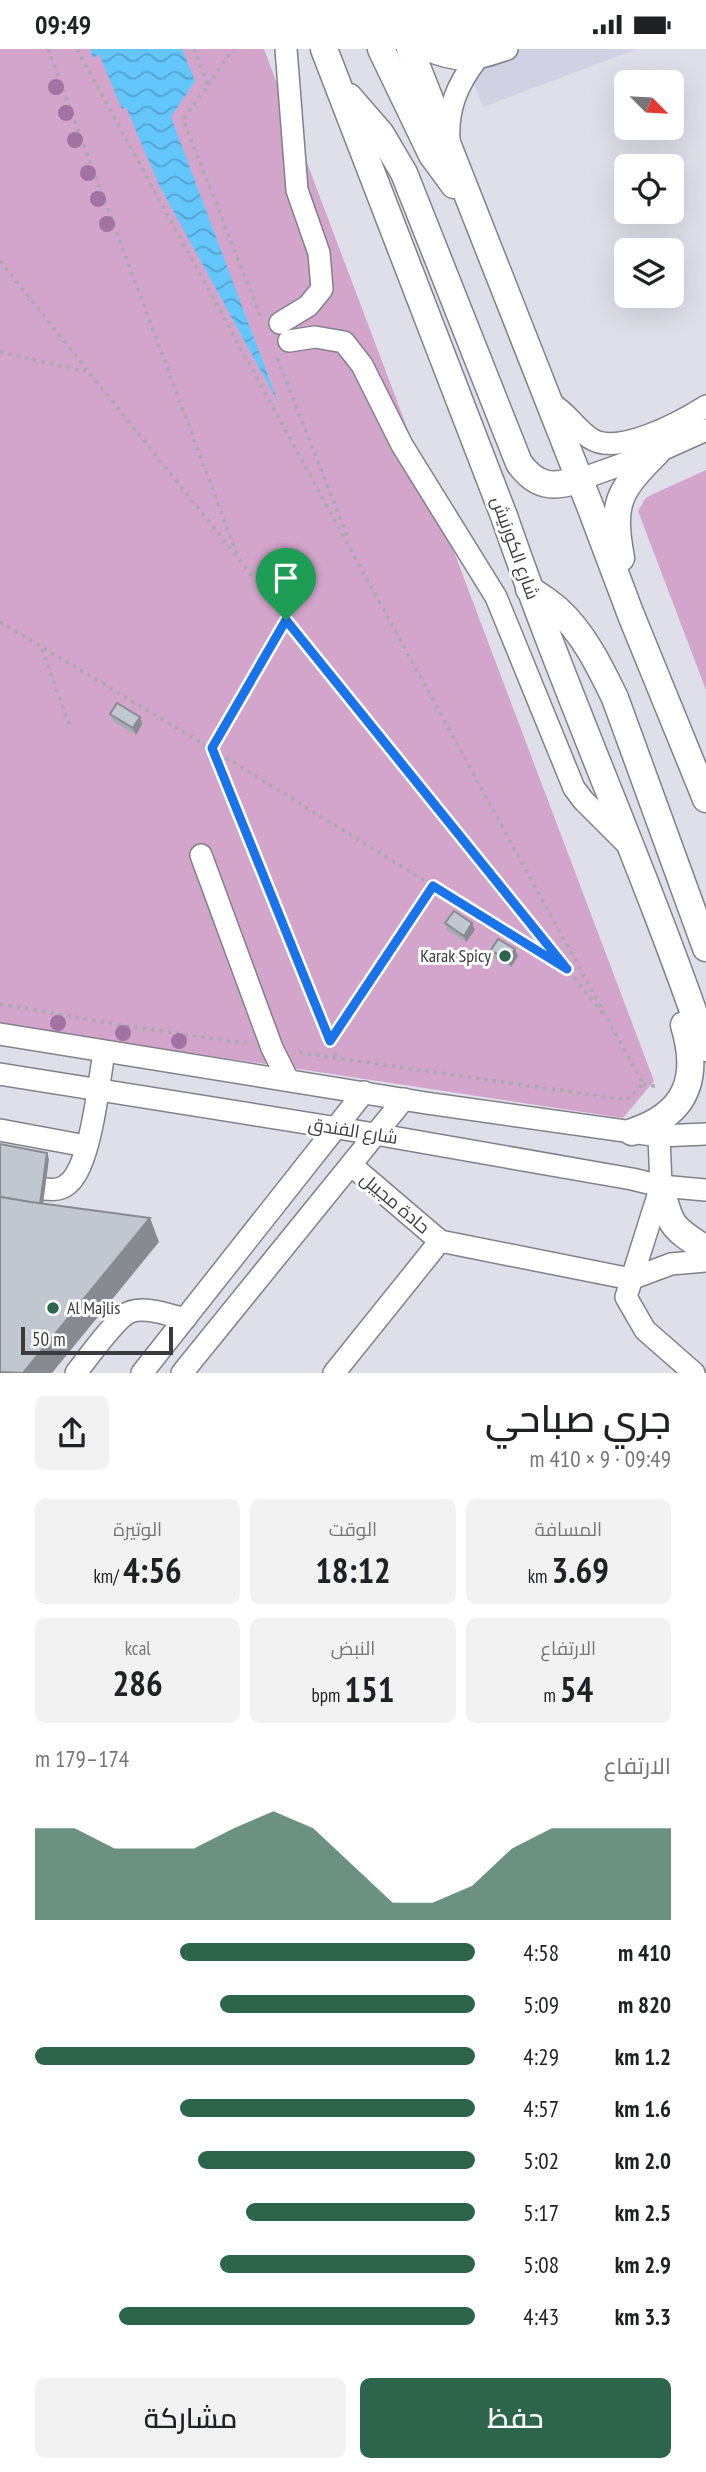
<!DOCTYPE html>
<html lang="ar">
<head>
<meta charset="utf-8">
<style>
	:root { --surface:#fff; --page:#f2f2f2; --text:#202124; --muted:#757577; --accent:#2d654c }
	body { margin:0; font-family:"PT Sans Narrow",Cairo,sans-serif; background:var(--page); color:var(--text); direction:rtl; height:100vh; display:flex; flex-direction:column; font-size:26px; white-space:nowrap }
	* { box-sizing:border-box; margin:0 }
	p { font-size:23px; color:var(--muted) }
	.icon { flex:none; width:38px; height:38px; fill:none; stroke:currentColor; stroke-width:2; stroke-linecap:round; stroke-linejoin:round }
	.map { position:relative; height:1324px; overflow:hidden; direction:ltr }
	.drawer { display:flex; flex-direction:column; background:var(--surface); flex:1 }
	.drawer>* { flex:none }
	.needle { width:46px; rotate:114deg }
	.tools { position:absolute; left:614px; top:21px; display:grid; gap:14px }
	.tools a { display:grid; place-items:center; width:70px; height:70px; border-radius:10px; background:var(--surface); box-shadow:0 7px 28px #0002; font-size:35px }
	.scale { position:absolute; left:21px; bottom:18px; width:152px; box-sizing:border-box; padding-left:7px; border:4px solid #3b3b3f; border-top:0; font-size:19px; line-height:24px; white-space:nowrap; color:#3b3b3f; -webkit-text-stroke:5px #fff; paint-order:stroke }
	.pin { position:absolute; display:grid; place-items:center; width:60px; height:60px; color:#fff; margin:-72px -30px; border-radius:50% 50% 50% 0; rotate:-45deg; box-shadow:0 0 7px #0007 }
	.pin .icon { rotate:45deg }
	.round { display:grid; place-items:center; flex:none; width:74px; height:74px; border-radius:10px; background:var(--page) }
	.headline { display:flex; align-items:center; justify-content:space-between; height:119px; padding:0 35px }
	h1 { font-size:38px; font-weight:600; line-height:52px }
	.figures { display:grid; grid-template-columns:repeat(3,1fr); gap:10px; height:119px; padding:7px 35px }
	.figures div { display:grid; align-content:center; border-radius:10px; background:var(--page); text-align:center }
	.figures b { font-size:35px; font-weight:600 }
	.figures small { font-size:19px; font-weight:400 }
	.figures p { font-size:19px }
	.chart { height:196px; padding:14px 35px }
	.chart p { display:flex; justify-content:space-between }
	.chart svg { width:100%; height:126px; margin-top:7px; fill:var(--accent); opacity:.7 }
	.action { display:flex; gap:14px; margin-top:auto; padding:14px 35px }
	.action a { flex:1; height:80px; border-radius:10px; background:var(--accent); color:#fff; font-size:28px; font-weight:600; line-height:80px; text-align:center }
	.action a+a { background:var(--page); color:var(--text) }
	ul { padding:0 35px; list-style:none; font-size:23px }
	li { display:grid; grid-template-columns:112px 84px 1fr; align-items:center; height:52px }
	li i { height:18px; border-radius:9px; background:var(--accent) }
	.status { display:flex; justify-content:space-between; align-items:center; height:49px; padding:0 35px; background:var(--surface); direction:ltr }
	.status svg { height:19px; fill:currentColor }
	.map>svg:first-child { display:block }
</style>
</head>
<body>
<div class="status"><b>09:49</b><svg viewBox="0 0 49 12"><path d="M0 12V9h3v3zM5 12V6h3v6zM10 12V3h3v9zM15 12V0h3v12zM26 1h20v11H26zM47 4h2v5h-2z"/></svg></div>
<div class="map">
<svg width="706" height="1324" viewBox="0 0 706 1324">
	<defs>
		<pattern id="water-waves" width="16" height="10" patternUnits="userSpaceOnUse" patternTransform="scale(1.75)"><rect width="16" height="10" fill="#63c6fc"/><path d="M0 5q4-4 8 0t8 0" fill="none" stroke="#53a2cd"/></pattern>
	</defs>
	<rect width="100%" height="100%" fill="#dedfe8"/>
	<path fill="#d0d1e2" d="M 460,0 L 637,0 L 483,58 Z"/>
	<g fill="#d3a5cb">
		<path d="M 0,0 L 264,0 L 654,1032 L 623,1069 L 0,975 Z"/>
		<path d="M 706,421 L 706,641 L 638,462 L 645,450 L 651,446 Z"/>
	</g>
	<path fill="url(#water-waves)" d="M 90,0 L 182,0 L 195,32 L 171,68 L 278,353 L 159,136 L 126,58 L 122,60 L 99,5 L 93,9 Z"/>
	<g fill="none" stroke-linecap="round" stroke-linejoin="round">
		<g stroke="#81818a" stroke-width="24">
			<g id="minor">
				<path d="M 425,0 C 460,15 473,12 507,0"/>
				<path d="M 449,92 C 447,60 457,36 476,11"/>
				<path d="M 280,274 L 308,257 L 322,240 L 319,204 L 297,141 L 286,0"/>
				<path d="M 289,292 L 315,288 L 344,293 L 362,316 L 402,396 L 496,548 L 574,739 L 583,751 L 628,796"/>
				<path d="M 549,353 C 568,364 575,379 590,389 C 617,408 681,373 706,357"/>
				<path d="M 578,431 L 657,403 L 706,381"/>
				<path d="M 201,806 L 272,999 L 288,1031"/>
				<path d="M 0,985 L 426,1054 L 632,1083 L 659,1087 L 706,1085"/>
				<path d="M 0,1025 L 375,1085 L 632,1130 L 661,1137 L 706,1141"/>
				<path d="M 0,1081 L 86,1097"/>
				<path d="M 659,1087 L 661,1137 L 626,1248 L 645,1281 L 694,1324"/>
				<path d="M 351,1116 L 440,1192"/>
				<path d="M 45,1140 C 55,1141 62,1141 70,1133 C 91,1113 99,1033 104,1003"/>
				<path d="M 76,1324 C 86,1311 117,1268 130,1263 C 146,1257 169,1266 185,1270"/>
				<path d="M 142,1324 L 364,1043"/>
				<path d="M 182,1324 L 404,1050"/>
				<path d="M 334,1324 L 440,1192 L 631,1230 L 671,1215 L 706,1212"/>
			</g>
		</g>
		<g stroke="#81818a" stroke-width="29">
			<g id="major">
				<path d="M 324,0 L 504,467 C 566,647 645,820 706,999"/>
				<path d="M 381,0 L 432,106 L 454,136"/>
				<path d="M 410,0 L 590,457 L 631,566 L 706,750"/>
				<path d="M 349,48 L 381,85 L 404,124 L 519,414 C 536,438 553,439 578,431"/>
				<path d="M 621,509 C 611,454 618,442 657,403"/>
				<path d="M 529,540 C 538,546 548,552 557,560 C 583,583 600,618 615,649 L 706,899"/>
				<path d="M 632,1083 C 687,1065 700,1029 684,976"/>
				<path d="M 661,1137 C 669,1176 673,1180 706,1200"/>
			</g>
		</g>
		<g stroke="#a9aab1" stroke-width="3.5" stroke-dasharray="3.5 5" stroke-linecap="butt">
			<path d="M 48,0 L 238,508"/>
			<path d="M 77,0 L 643,1035 L 627,1051 L 295,1003"/>
			<path d="M 194,0 L 208,36 L 183,70 L 261,269"/>
			<path d="M 208,36 L 233,0"/>
			<path d="M 0,212 L 605,967"/>
			<path d="M 0,303 L 88,323"/>
			<path d="M 277,309 L 349,491"/>
			<path d="M 286,571 L 212,700 L 336,1007"/>
			<path d="M 0,573 L 212,700 L 562,917"/>
			<path d="M 42,600 L 70,678"/>
			<path d="M 0,955 L 127,977 L 250,995"/>
			<path d="M 330,992 L 433,837"/>
			<path d="M 643,1035 L 659,1038"/>
		</g>
		<use href="#minor" stroke="#fff" stroke-width="21"/>
		<use href="#major" stroke="#fff" stroke-width="26"/>
	</g>
	<g fill="#a172a2">
		<circle cx="56" cy="38" r="8"/>
		<circle cx="66" cy="64" r="8"/>
		<circle cx="75" cy="91" r="8"/>
		<circle cx="88" cy="124" r="8"/>
		<circle cx="98" cy="150" r="8"/>
		<circle cx="107" cy="175" r="8"/>
		<circle cx="58" cy="974" r="8"/>
		<circle cx="123" cy="984" r="8"/>
		<circle cx="179" cy="992" r="8"/>
	</g>
	<g fill="#a6abb2">
		<path d="M 110,665 L 142,675 L 136,686 L 113,672 Z"/>
		<path d="M 445,874 L 475,881 L 466,893 L 447,881 Z"/>
		<path d="M 491,901 L 518,907 L 511,918 L 493,908 Z"/>
	</g>
	<g fill="#878b91">
		<path d="M 140,668 L 142,675 L 136,686 L 133,679 Z"/>
		<path d="M 472,874 L 475,881 L 466,893 L 464,887 Z"/>
		<path d="M 515,900 L 518,907 L 511,918 L 508,912 Z"/>
		<path d="M 47,1104 L 49,1110 L 40,1178 L 38,1171 Z"/>
		<path d="M 150,1169 L 159,1193 L 52,1324 L 23,1324 Z"/>
	</g>
	<g fill="#c1c7cf" stroke="#878b91" stroke-width="2">
		<path d="M 117,654 L 140,668 L 133,679 L 110,665 Z"/>
		<path d="M 454,862 L 472,874 L 464,887 L 445,874 Z"/>
		<path d="M 498,890 L 515,900 L 508,912 L 491,901 Z"/>
		<path d="M 0,1095 L 47,1104 L 40,1155 L 0,1148 Z"/>
		<path d="M 0,1148 L 31,1153 L 150,1169 L 23,1324 L 0,1323 Z"/>
	</g>
	<g fill="none" stroke-linecap="round" stroke-linejoin="round">
		<g stroke="#fff" stroke-width="14">
			<path id="route" d="M 286,571 L 567,920 L 433,837 L 330,992 L 212,699 Z"/>
		</g>
		<use href="#route" stroke="#1a73e8" stroke-width="9"/>
	</g>
	<g fill="#2d654c" stroke="#fff" stroke-width="2.5">
		<circle cx="505" cy="907" r="7"/>
		<circle cx="53" cy="1259" r="7"/>
	</g>
	<g text-anchor="middle" stroke-width="6" stroke-linejoin="round" paint-order="stroke">
		<g font-size="18" fill="#3b3b3f" stroke="#fff">
			<text transform="translate(515 499) rotate(70)" y="6">شارع الكورنيش</text>
			<text transform="translate(353 1082) rotate(9)" y="6">شارع الفندق</text>
			<text transform="translate(395 1154) rotate(40)" y="6">حادة مجيبل</text>
		</g>
		<g font-size="18" fill="#3b3b3f" stroke="#fff" text-anchor="end">
			<text x="491" y="913">Karak Spicy</text>
			<text x="67" y="1265" text-anchor="start">Al Majlis</text>
		</g>
	</g>
</svg>
<div class="tools">
<a><svg class="needle" viewBox="-14 -14 28 28"><path d="M0-13l5 13h-10z" fill="#e53935"/><path d="M0 13l5-13h-10z" fill="#757577"/></svg></a>
<a><svg class="icon" aria-label="locate" viewBox="0 0 24 24"><circle cx="12" cy="12" r="6"/><path d="M12 2v4M12 18v4M2 12h4M18 12h4"/></svg></a>
<a><svg class="icon" aria-label="layers" viewBox="0 0 24 24"><path d="M12 4l9 5-9 5-9-5zM3 14l9 5 9-5"/></svg></a>
</div>
<div class="scale">50 m</div>
<div class="pin" style="left:286px;top:571px;background:#1e9e55"><svg class="icon" aria-label="arrive" viewBox="0 0 24 24"><path d="M6 21V4h12l-3 4 3 4H6"/></svg></div>
</div>
<section class="drawer">
<div class="headline"><div><h1>جري صباحي</h1><p>09:49 · 9 × 410 m</p></div><a class="round"><svg class="icon" aria-label="share" viewBox="0 0 24 24"><path d="M12 15V3M7 8l5-5 5 5M5 13v7h14v-7"/></svg></a></div>
<div class="figures">
<div><p>المسافة</p><b>3.69<small> km</small></b></div>
<div><p>الوقت</p><b>18:12</b></div>
<div><p>الوتيرة</p><b>4:56<small> /km</small></b></div>
</div>
<div class="figures">
<div><p>الارتفاع</p><b>54<small> m</small></b></div>
<div><p>النبض</p><b>151<small> bpm</small></b></div>
<div><p>kcal</p><b>286</b></div>
</div>
<div class="chart"><p><span>الارتفاع</span>174–179 m</p>
<svg viewBox="0 0 160 44" preserveAspectRatio="none"><path d="M0 44V12L10 12L20 19L30 19L40 19L50 12L60 6L70 12L80 25L90 38L100 38L110 32L120 19L130 12L140 12L150 12L160 12V44z"/></svg>
</div>
<ul>
<li><b>410 m</b>4:58<i style="width:67%"></i></li>
<li><b>820 m</b>5:09<i style="width:58%"></i></li>
<li><b>1.2 km</b>4:29<i style="width:100%"></i></li>
<li><b>1.6 km</b>4:57<i style="width:67%"></i></li>
<li><b>2.0 km</b>5:02<i style="width:63%"></i></li>
<li><b>2.5 km</b>5:17<i style="width:52%"></i></li>
<li><b>2.9 km</b>5:08<i style="width:58%"></i></li>
<li><b>3.3 km</b>4:43<i style="width:81%"></i></li>
</ul>
<div class="action"><a>حفظ</a><a>مشاركة</a></div>
</section>
</body>
</html>
